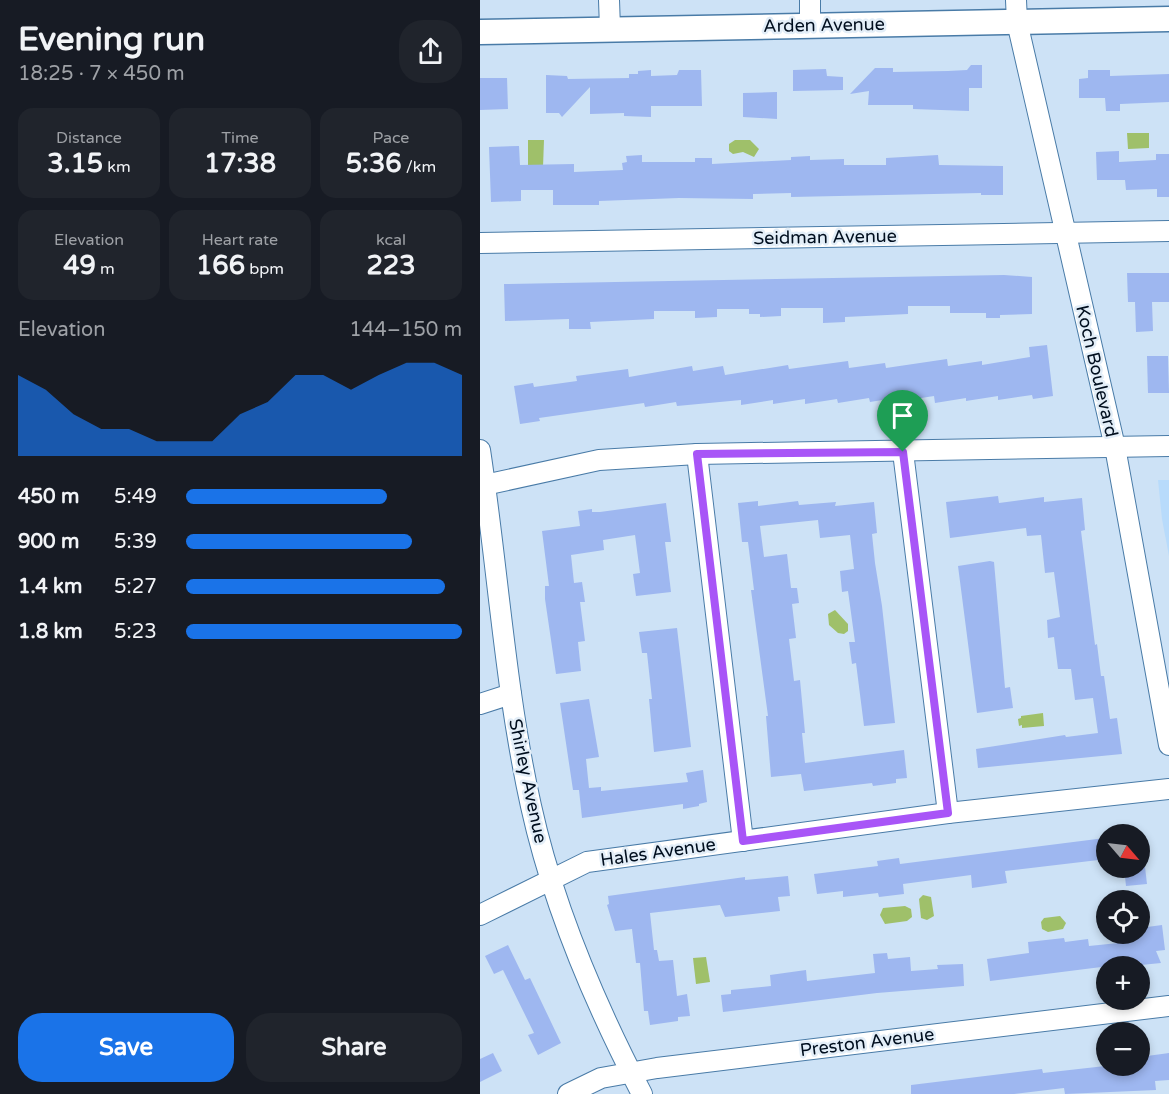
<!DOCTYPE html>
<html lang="en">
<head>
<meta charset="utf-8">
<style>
	:root { --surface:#171b24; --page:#20242c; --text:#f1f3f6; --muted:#9ea1a6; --accent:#1a73e8 }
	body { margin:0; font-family:"Varela Round",sans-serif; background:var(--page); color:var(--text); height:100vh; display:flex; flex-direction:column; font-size:22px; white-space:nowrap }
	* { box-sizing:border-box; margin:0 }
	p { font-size:20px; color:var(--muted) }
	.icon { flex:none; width:33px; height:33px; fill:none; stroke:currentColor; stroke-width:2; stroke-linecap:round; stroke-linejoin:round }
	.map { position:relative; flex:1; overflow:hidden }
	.panel { display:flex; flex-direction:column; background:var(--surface); width:480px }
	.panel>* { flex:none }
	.needle { width:39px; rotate:118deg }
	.tools { position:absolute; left:616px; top:824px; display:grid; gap:12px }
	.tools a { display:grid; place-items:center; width:54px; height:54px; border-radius:50%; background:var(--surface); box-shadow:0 3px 9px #0003; font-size:30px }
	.pin { position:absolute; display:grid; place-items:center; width:51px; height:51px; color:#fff; margin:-62px -26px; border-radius:50% 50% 50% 0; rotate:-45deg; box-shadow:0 0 6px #0007 }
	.pin .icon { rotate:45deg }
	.round { display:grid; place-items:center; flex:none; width:63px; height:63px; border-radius:24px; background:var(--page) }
	.head { display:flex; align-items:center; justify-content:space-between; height:102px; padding:0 18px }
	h1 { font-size:33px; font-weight:700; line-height:45px }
	.stats { display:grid; grid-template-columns:repeat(3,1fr); gap:9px; height:102px; padding:6px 18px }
	.stats div { display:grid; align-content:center; border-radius:15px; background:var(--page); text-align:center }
	.stats b { font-size:26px; font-weight:700 }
	.stats small { font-size:16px; font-weight:400 }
	.stats p { font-size:16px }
	.chart { height:168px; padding:12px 18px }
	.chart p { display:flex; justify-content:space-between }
	.chart svg { width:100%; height:108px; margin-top:6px; fill:var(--accent); opacity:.7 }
	.action { display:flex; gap:12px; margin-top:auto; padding:12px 18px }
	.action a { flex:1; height:69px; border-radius:24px; background:var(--accent); color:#fff; font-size:24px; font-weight:700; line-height:69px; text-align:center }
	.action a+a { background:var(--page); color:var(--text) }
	ul { padding:0 18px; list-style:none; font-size:20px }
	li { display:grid; grid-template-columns:96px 72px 1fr; align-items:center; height:45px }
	li i { height:15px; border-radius:8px; background:var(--accent) }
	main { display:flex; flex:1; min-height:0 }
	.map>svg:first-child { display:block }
</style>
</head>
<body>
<main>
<section class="panel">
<div class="head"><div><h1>Evening run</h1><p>18:25 · 7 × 450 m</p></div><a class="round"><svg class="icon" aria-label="share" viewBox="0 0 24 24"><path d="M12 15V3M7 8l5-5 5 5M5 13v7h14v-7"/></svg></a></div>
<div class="stats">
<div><p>Distance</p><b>3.15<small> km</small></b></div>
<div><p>Time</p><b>17:38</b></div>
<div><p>Pace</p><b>5:36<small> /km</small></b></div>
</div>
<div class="stats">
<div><p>Elevation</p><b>49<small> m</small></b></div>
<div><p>Heart rate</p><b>166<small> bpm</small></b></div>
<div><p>kcal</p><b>223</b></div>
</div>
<div class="chart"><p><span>Elevation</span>144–150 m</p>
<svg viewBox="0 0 160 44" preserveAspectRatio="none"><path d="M0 44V11L10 17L20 27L30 33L40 33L50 38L60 38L70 38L80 27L90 22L100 11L110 11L120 17L130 11L140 6L150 6L160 11V44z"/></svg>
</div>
<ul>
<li><b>450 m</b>5:49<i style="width:73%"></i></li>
<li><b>900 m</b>5:39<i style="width:82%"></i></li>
<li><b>1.4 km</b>5:27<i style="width:94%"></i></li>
<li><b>1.8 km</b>5:23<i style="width:100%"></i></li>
</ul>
<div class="action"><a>Save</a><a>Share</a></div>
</section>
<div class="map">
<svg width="689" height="1094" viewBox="0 0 689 1094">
	<rect width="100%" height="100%" fill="#cde2f6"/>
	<path fill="#b8dbfb" d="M 678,480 L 689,480 L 689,556 L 682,519 Z"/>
	<g fill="#9fc06a">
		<path d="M 647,133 L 669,133 L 669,148 L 648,149 Z"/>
		<path d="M 48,140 L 64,140 L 63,167 L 48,167 Z"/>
		<path d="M 270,140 L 279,149 L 274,157 L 263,152 L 253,154 L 249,151 L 249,144 L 255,140 Z"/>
		<path d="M 355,610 L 368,624 L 368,631 L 364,634 L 358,633 L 349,625 L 348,614 Z"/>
		<path d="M 563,713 L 564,726 L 542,728 L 542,725 L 539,726 L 538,719 L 541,718 L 541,716 Z"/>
		<path d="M 443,895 L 451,897 L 454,916 L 447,920 L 441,918 L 439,899 Z"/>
		<path d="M 425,906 L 431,909 L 432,917 L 427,921 L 405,924 L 400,915 L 403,908 Z"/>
		<path d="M 580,916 L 586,923 L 583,929 L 568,932 L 562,929 L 561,922 L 564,918 Z"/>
		<path d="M 226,957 L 230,982 L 216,984 L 213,958 Z"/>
	</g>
	<g fill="#9eb7f0">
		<path d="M 491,65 L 502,65 L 502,88 L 489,88 L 489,111 L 433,109 L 433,105 L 388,105 L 389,91 L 370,94 L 395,68 L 413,68 L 413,72 L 468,71 L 487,70 Z"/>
		<path d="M 346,69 L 347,76 L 363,77 L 363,90 L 313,91 L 313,70 Z"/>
		<path d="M 171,70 L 171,76 L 197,75 L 199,70 L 221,70 L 222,106 L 171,106 L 171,117 L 144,116 L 144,113 L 110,114 L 110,87 L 82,117 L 79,113 L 66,113 L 66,75 L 87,76 L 88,79 L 149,78 L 149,74 L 158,74 L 158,71 Z"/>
		<path d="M 608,70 L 630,70 L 630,76 L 689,74 L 689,102 L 640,104 L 640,111 L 626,111 L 625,98 L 599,98 L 599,79 L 608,78 Z"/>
		<path d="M 0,78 L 27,78 L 28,109 L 0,110 Z"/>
		<path d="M 297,92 L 297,119 L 263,117 L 263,93 Z"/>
		<path d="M 39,146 L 40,165 L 94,164 L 94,172 L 143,170 L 142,163 L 147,162 L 146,156 L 162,155 L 162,162 L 215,162 L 215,158 L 232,158 L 232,164 L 311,160 L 311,157 L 330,156 L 330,160 L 364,159 L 364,165 L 406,165 L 406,158 L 458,155 L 459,165 L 523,166 L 523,195 L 501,195 L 501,193 L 311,197 L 311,193 L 273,194 L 273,199 L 199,198 L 119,201 L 119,205 L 73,205 L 73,190 L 41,190 L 41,201 L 11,202 L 9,147 Z"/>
		<path d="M 639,151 L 639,162 L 676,160 L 676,154 L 689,154 L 689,197 L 677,197 L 677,189 L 646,190 L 645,180 L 617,180 L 616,152 Z"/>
		<path d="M 647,273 L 689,273 L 689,302 L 672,302 L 673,331 L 656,332 L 655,302 L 648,302 Z"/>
		<path d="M 524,275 L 552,277 L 552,314 L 520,315 L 520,318 L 506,318 L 506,313 L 470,313 L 470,306 L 428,306 L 428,314 L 365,317 L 365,322 L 343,323 L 343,308 L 301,308 L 301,316 L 280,317 L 280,314 L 269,314 L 269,309 L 237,309 L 237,317 L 215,318 L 215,311 L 174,311 L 174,319 L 110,322 L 111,329 L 89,329 L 89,319 L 25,321 L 24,284 Z"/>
		<path d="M 567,345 L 573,396 L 553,399 L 552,395 L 518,400 L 518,396 L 486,401 L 486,398 L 455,403 L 454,396 L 422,401 L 421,397 L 390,402 L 389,398 L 358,403 L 357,399 L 325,404 L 325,399 L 293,404 L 293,400 L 261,405 L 261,400 L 197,406 L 196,402 L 165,407 L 164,403 L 59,418 L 60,421 L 40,424 L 34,386 L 53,383 L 54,387 L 97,381 L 96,376 L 148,369 L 149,377 L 212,366 L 213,371 L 243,366 L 245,375 L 308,365 L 309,369 L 368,361 L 369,368 L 405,363 L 406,368 L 467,359 L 468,366 L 502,361 L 502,365 L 550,357 L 549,347 Z"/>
		<path d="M 667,356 L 688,356 L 689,393 L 668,393 Z"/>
		<path d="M 518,496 L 519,503 L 564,497 L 564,502 L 602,498 L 605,530 L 601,531 L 615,645 L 617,644 L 621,676 L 624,676 L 630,719 L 637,718 L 642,754 L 498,768 L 496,749 L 585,735 L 586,737 L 618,733 L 613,698 L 595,700 L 591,669 L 578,669 L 574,637 L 568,638 L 567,620 L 580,617 L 574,572 L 565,573 L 561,535 L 547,536 L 546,528 L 470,538 L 466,502 Z"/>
		<path d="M 278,501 L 278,506 L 318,501 L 319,505 L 356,502 L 355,506 L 394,502 L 397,533 L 392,534 L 395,563 L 402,606 L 415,723 L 384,726 L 376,663 L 372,664 L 369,642 L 375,642 L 368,591 L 362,592 L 360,571 L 374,569 L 370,535 L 340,538 L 338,520 L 280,526 L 284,557 L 307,554 L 311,588 L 317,588 L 319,603 L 312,604 L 316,638 L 309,639 L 314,681 L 320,680 L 325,733 L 322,733 L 325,763 L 424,750 L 427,778 L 416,779 L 416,783 L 393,786 L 392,783 L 324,791 L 321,774 L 291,777 L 286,716 L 288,716 L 271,590 L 274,590 L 268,542 L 262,542 L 258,503 Z"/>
		<path d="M 186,503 L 191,542 L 185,542 L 191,592 L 156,596 L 153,574 L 160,573 L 155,535 L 123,540 L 124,550 L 91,555 L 94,583 L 102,582 L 105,602 L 100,602 L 105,641 L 98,642 L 101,671 L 76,674 L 65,599 L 65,586 L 69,586 L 62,531 L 100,526 L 98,511 L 112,509 L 112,512 L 120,512 Z"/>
		<path d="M 510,561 L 514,562 L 525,688 L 530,687 L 533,708 L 497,713 L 478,566 Z"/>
		<path d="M 197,628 L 211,747 L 174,752 L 169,699 L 172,699 L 167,653 L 162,653 L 159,632 Z"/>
		<path d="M 109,699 L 119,757 L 106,759 L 109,788 L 121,787 L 121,791 L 208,782 L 206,773 L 223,770 L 227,802 L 219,804 L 219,806 L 203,809 L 203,804 L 102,818 L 99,790 L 93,790 L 80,703 Z"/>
		<path d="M 625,838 L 627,859 L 525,871 L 527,883 L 492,888 L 491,875 L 423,884 L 424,894 L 399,897 L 398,893 L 363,897 L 363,891 L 337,894 L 334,874 L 398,866 L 397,861 L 419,858 L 420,864 Z"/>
		<path d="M 644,867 L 665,867 L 667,884 L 646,886 Z"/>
		<path d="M 308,876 L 310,896 L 298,897 L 300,911 L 245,917 L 240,905 L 170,913 L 174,950 L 177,950 L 179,961 L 193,960 L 197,996 L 207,994 L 210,1016 L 198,1017 L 198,1021 L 170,1025 L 168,1011 L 164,1011 L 160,963 L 156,963 L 152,929 L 135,931 L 127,905 L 129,904 L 128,896 L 265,877 L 265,880 Z"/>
		<path d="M 682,925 L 685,950 L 676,951 L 681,963 L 661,965 L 661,962 L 510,981 L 507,959 L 549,953 L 548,942 L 584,938 L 585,942 L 608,939 L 609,946 L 648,942 L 648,937 L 657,935 L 660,928 Z"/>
		<path d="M 28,945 L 45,980 L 50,978 L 81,1043 L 58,1055 L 48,1035 L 54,1033 L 23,970 L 14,974 L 5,956 Z"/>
		<path d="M 407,953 L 408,959 L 430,957 L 431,971 L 458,969 L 457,965 L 483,964 L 484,986 L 397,993 L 243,1012 L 241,995 L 251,994 L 251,990 L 291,986 L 290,975 L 326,970 L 327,981 L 395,973 L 393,954 Z"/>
		<path d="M 13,1053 L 22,1071 L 0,1082 L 0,1059 Z"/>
		<path d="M 689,1053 L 689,1080 L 675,1081 L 676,1090 L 585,1094 L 584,1088 L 534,1094 L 431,1094 L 431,1085 L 562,1069 L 563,1073 L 634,1065 L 660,1065 L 660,1057 Z"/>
	</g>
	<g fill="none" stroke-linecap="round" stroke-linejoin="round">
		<g stroke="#497ba7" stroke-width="22">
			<g id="minor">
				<path d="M 129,0 L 130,28"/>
				<path d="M 330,0 L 330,25"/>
				<path d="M 536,0 L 537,22 L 635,447 L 689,745"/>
				<path d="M 0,243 L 689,231"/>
				<path d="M 0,450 C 18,569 25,689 51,806 C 73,906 115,1004 162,1094"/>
				<path d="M 423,452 L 468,813"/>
				<path d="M 217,454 L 263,841"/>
				<path d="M 0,486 L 119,460 L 217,454 L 689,446"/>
				<path d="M 0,704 L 31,694"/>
				<path d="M 0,915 L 107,862 L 468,813 L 689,789"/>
				<path d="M 88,1094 L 121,1078 L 177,1068 L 689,1006"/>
			</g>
		</g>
		<g stroke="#497ba7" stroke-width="27">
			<path id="tertiary" d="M 0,32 L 689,19"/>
		</g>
		<use href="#minor" stroke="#fff" stroke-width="20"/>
		<use href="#tertiary" stroke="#fff" stroke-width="24"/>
	</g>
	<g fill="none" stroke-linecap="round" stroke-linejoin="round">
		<g stroke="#fff" stroke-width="12">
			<path id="route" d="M 423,452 L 468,813 L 263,841 L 217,454 Z"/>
		</g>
		<use href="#route" stroke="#a855f7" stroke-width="8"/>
	</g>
	<g text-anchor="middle" stroke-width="5" stroke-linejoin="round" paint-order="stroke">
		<g font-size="18" fill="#000e1e" stroke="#e3eef8">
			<text transform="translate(344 25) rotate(-1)" y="6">Arden Avenue</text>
			<text transform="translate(345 237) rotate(-1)" y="6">Seidman Avenue</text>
			<text transform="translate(617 371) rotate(77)" y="6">Koch Boulevard</text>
			<text transform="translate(48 781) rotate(78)" y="6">Shirley Avenue</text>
			<text transform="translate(178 852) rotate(-8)" y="6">Hales Avenue</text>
			<text transform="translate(387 1042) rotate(-7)" y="6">Preston Avenue</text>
		</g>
	</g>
</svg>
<div class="tools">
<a><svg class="needle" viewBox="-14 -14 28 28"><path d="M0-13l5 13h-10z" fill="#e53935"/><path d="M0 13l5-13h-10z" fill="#9ea1a6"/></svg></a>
<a><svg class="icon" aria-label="locate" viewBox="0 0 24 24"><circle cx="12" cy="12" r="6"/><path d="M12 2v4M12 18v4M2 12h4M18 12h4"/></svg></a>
<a>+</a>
<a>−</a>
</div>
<div class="pin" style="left:423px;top:452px;background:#1e9e55"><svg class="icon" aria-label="arrive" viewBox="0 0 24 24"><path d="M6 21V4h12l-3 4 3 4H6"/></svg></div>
</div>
</main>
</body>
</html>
